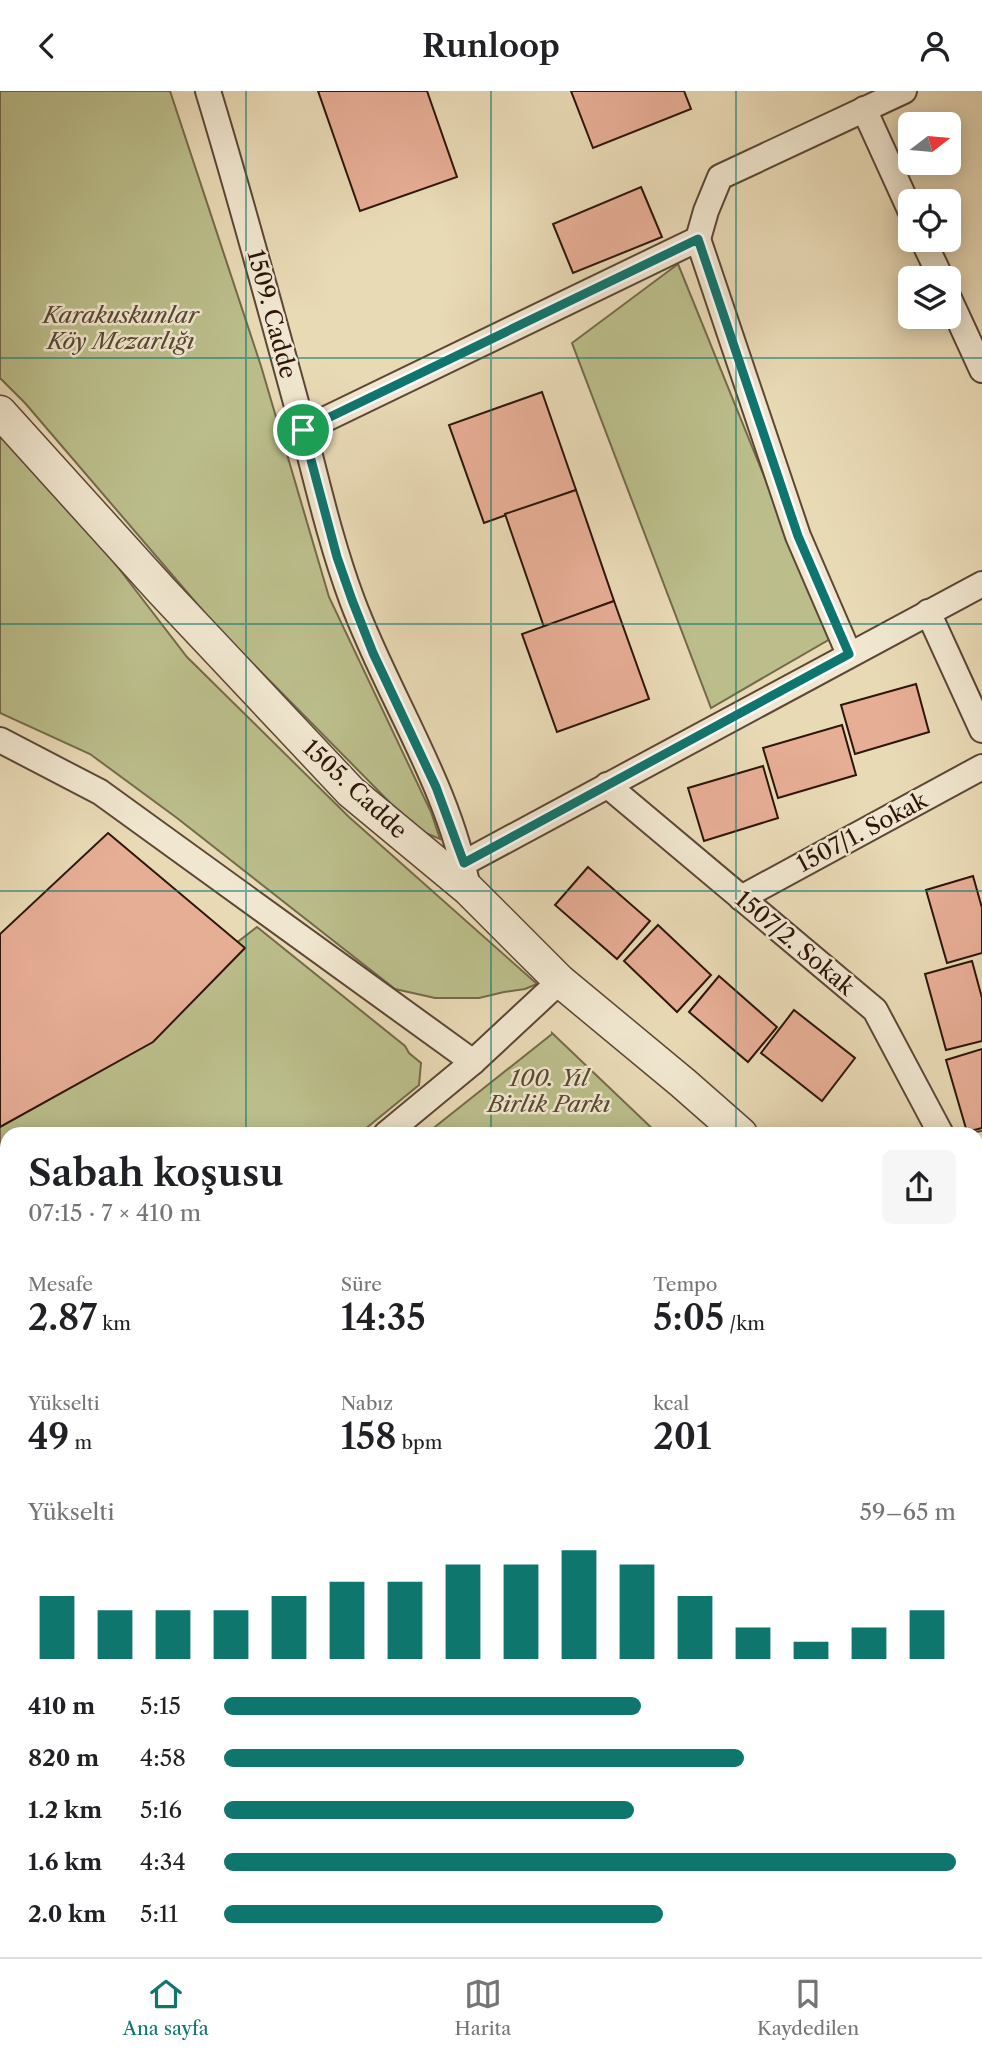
<!DOCTYPE html>
<html lang="tr">
<head>
<meta charset="utf-8">
<style>
	:root { --surface:#fff; --page:#f6f6f6; --text:#202124; --muted:#757577; --line:#e0e0e0; --accent:#0f766e }
	body { margin:0; font-family:"Libre Caslon Text",serif; background:var(--page); color:var(--text); height:100vh; display:flex; flex-direction:column; font-size:26px; white-space:nowrap }
	* { box-sizing:border-box; margin:0 }
	p { font-size:23px; color:var(--muted) }
	.icon { flex:none; width:38px; height:38px; fill:none; stroke:currentColor; stroke-width:2; stroke-linecap:round; stroke-linejoin:round }
	.map { position:relative; flex:1; overflow:hidden }
	.panel { position:absolute; left:0px; top:1036px; width:984px; height:831px; display:flex; flex-direction:column; background:var(--surface); border-radius:21px 21px 0 0; box-shadow:0 4px 18px #0003 }
	.panel>* { flex:none }
	.needle { width:46px; rotate:74deg }
	.fabs { position:absolute; left:898px; top:21px; display:grid; gap:14px }
	.fabs a { display:grid; place-items:center; width:63px; height:63px; border-radius:10px; background:var(--surface); box-shadow:0 4px 18px #0003; font-size:35px }
	.pin { position:absolute; display:grid; place-items:center; width:60px; height:60px; color:#fff; margin:-30px; border:4px solid #fff; border-radius:50%; box-shadow:0 2px 7px #0007 }
	.round { display:grid; place-items:center; flex:none; width:74px; height:74px; border-radius:10px; background:var(--page) }
	.headline { display:flex; align-items:center; justify-content:space-between; height:119px; padding:0 28px }
	h1 { font-size:38px; font-weight:600; line-height:52px }
	.stats { display:grid; grid-template-columns:repeat(3,1fr); gap:10px; height:119px; padding:7px 28px }
	.stats div { display:grid; align-content:center }
	.stats b { font-size:35px; font-weight:600 }
	.stats small { font-size:19px; font-weight:400 }
	.stats p { font-size:19px }
	.chart { height:196px; padding:14px 28px }
	.chart p { display:flex; justify-content:space-between }
	.chart svg { width:100%; height:126px; margin-top:7px; stroke:var(--accent); stroke-width:6 }
	ul { padding:0 28px; list-style:none; font-size:23px }
	li { display:grid; grid-template-columns:112px 84px 1fr; align-items:center; height:52px }
	li i { height:18px; border-radius:9px; background:var(--accent) }
	header { display:flex; justify-content:space-between; align-items:center; height:91px; padding:0 28px; background:var(--surface); font-size:32px; font-weight:600 }
	.menu { display:flex; justify-content:space-around; align-items:center; height:98px; border-top:2px solid var(--line); background:var(--surface); font-size:19px; color:var(--muted) }
	.menu a { display:grid; justify-items:center; gap:4px }
	.menu .current { color:var(--accent) }
	.map>svg:first-child { display:block }
</style>
</head>
<body>
<header><svg class="icon" aria-label="back" viewBox="0 0 24 24"><path d="M15 5l-7 7 7 7"/></svg>Runloop<svg class="icon" aria-label="person" viewBox="0 0 24 24"><circle cx="12" cy="8" r="4"/><path d="M4 21q1-7 8-7t8 7"/></svg></header>
<div class="map">
<svg width="982" height="1866" viewBox="0 0 982 1866">
	<rect width="100%" height="100%" fill="#e9dab6"/>
	<filter id="stains"><feTurbulence type="fractalNoise" baseFrequency=".00286" numOctaves="4"/><feColorMatrix values="0 0 0 0 .2 0 0 0 0 .09 0 0 0 0 .02 0 0 0 .5 -.17"/></filter>
	<radialGradient id="worn" r=".72"><stop offset=".6" stop-color="#630" stop-opacity="0"/><stop offset="1" stop-color="#630" stop-opacity=".3"/></radialGradient>
	<g fill="#bbbe8b" stroke="#746a4a" stroke-width="2">
		<path d="M 0,0 L 170,0 L 261,275 L 329,506 L 431,721 L 440,748 L 416,738 L 216,535 L 25,312 L 0,287 Z"/>
		<path d="M 678,173 L 830,548 L 711,617 L 572,252 Z"/>
		<path d="M 0,337 L 33,372 L 117,475 L 187,566 L 349,726 L 537,893 L 525,898 L 504,901 L 479,907 L 435,907 L 395,898 L 177,727 L 90,663 L 0,622 Z"/>
		<path d="M 257,836 L 405,955 L 409,962 L 421,972 L 419,994 L 359,1043 L 7,1043 L 7,1154 L 0,1138 L 0,1034 Z"/>
		<path d="M 552,942 L 658,1043 L 426,1043 L 552,943 Z"/>
		<path d="M 977,1246 L 982,1249 L 982,1477 L 977,1478 Z"/>
		<path d="M 7,1344 L 7,1640 L 0,1641 L 0,1348 Z"/>
	</g>
	<g fill="#e7ae96" stroke="#2d150a" stroke-width="2">
		<path d="M 318,0 L 427,0 L 457,86 L 360,120 Z"/>
		<path d="M 571,0 L 684,0 L 691,18 L 593,57 Z"/>
		<path d="M 641,96 L 662,146 L 573,182 L 553,133 Z"/>
		<path d="M 542,301 L 576,399 L 484,432 L 449,334 Z"/>
		<path d="M 576,399 L 614,510 L 544,536 L 505,423 Z"/>
		<path d="M 614,510 L 649,608 L 557,641 L 522,543 Z"/>
		<path d="M 916,593 L 929,641 L 855,663 L 841,614 Z"/>
		<path d="M 842,634 L 856,684 L 778,707 L 763,657 Z"/>
		<path d="M 763,675 L 778,727 L 704,750 L 688,697 Z"/>
		<path d="M 108,742 L 245,857 L 153,951 L 0,1036 L 0,843 Z"/>
		<path d="M 588,776 L 650,830 L 617,868 L 555,814 Z"/>
		<path d="M 973,785 L 982,817 L 982,862 L 947,872 L 926,799 Z"/>
		<path d="M 658,834 L 711,884 L 677,921 L 624,870 Z"/>
		<path d="M 972,870 L 982,907 L 982,950 L 946,959 L 925,883 Z"/>
		<path d="M 719,885 L 777,936 L 748,971 L 689,921 Z"/>
		<path d="M 794,919 L 855,967 L 822,1010 L 761,962 Z"/>
		<path d="M 982,958 L 982,1037 L 967,1041 L 946,969 Z"/>
		<path d="M 7,1746 L 7,1768 L 0,1763 L 0,1756 Z"/>
	</g>
	<g fill="none" stroke-linecap="round" stroke-linejoin="round">
		<g stroke="#5c4635" stroke-width="28">
			<g id="minor">
				<path d="M 208,0 C 241,108 270,217 300,326 C 316,387 330,450 352,509 C 388,606 450,696 468,798"/>
				<path d="M 864,18 L 910,119"/>
				<path d="M 698,148 L 798,445 L 849,563"/>
				<path d="M 923,149 L 941,187"/>
				<path d="M 948,205 L 982,279"/>
				<path d="M 303,339 L 698,148 L 706,120 L 720,86 L 904,0"/>
				<path d="M 928,521 L 982,639"/>
				<path d="M 0,649 L 100,701 L 473,971"/>
				<path d="M 607,694 L 875,919 L 941,1043"/>
				<path d="M 464,772 L 982,493"/>
				<path d="M 741,807 L 982,676"/>
				<path d="M 386,1043 L 473,971 L 560,890"/>
				<path d="M 976,1054 L 982,1053"/>
				<path d="M 0,1201 L 7,1213"/>
				<path d="M 0,1312 L 7,1309"/>
				<path d="M 976,1503 L 982,1502"/>
				<path d="M 0,1673 L 7,1672"/>
				<path d="M 312,1860 L 313,1866"/>
				<path d="M 773,1860 L 773,1866"/>
				<path d="M 961,1866 L 982,1863"/>
			</g>
		</g>
		<g stroke="#5c4635" stroke-width="35">
			<g id="tertiary">
				<path d="M 0,321 L 162,500 L 351,701 L 468,798 L 560,890 L 683,992 L 741,1043"/>
				<path d="M 976,1191 L 982,1194"/>
			</g>
		</g>
		<use href="#minor" stroke="#f1e7d0" stroke-width="24"/>
		<use href="#tertiary" stroke="#f1e7d0" stroke-width="32"/>
	</g>
	<g fill="none" stroke-linecap="round" stroke-linejoin="round">
		<g stroke="#fff" stroke-width="14">
			<path id="route" d="M 698,148 L 798,445 L 849,563 L 464,772 L 436,696 L 373,562 L 352,509 L 337,466 L 303,339 Z"/>
		</g>
		<use href="#route" stroke="#0f766e" stroke-width="9"/>
	</g>
	<path fill="none" stroke="#0f766e" stroke-width="2" stroke-opacity="0.55" d="M 246,0 L 246,1043M 491,0 L 491,1043M 736,0 L 736,1043M 0,267 L 982,267M 0,533 L 982,533M 0,800 L 982,800M 0,1066 L 7,1066M 976,1066 L 982,1066M 0,1333 L 7,1333M 976,1333 L 982,1333M 0,1599 L 7,1599M 976,1599 L 982,1599M 246,1860 L 246,1866M 491,1860 L 491,1866M 736,1860 L 736,1866"/>
	<g text-anchor="middle" stroke-width="5" stroke-linejoin="round" paint-order="stroke">
		<g font-size="23" fill="#2d150a" stroke="#f1e7d0">
			<text transform="translate(272 223) rotate(75)" y="8">1509. Cadde</text>
			<text transform="translate(355 698) rotate(43)" y="8">1505. Cadde</text>
			<text transform="translate(862 741) rotate(-28)" y="8">1507/1. Sokak</text>
			<text transform="translate(795 852) rotate(40)" y="8">1507/2. Sokak</text>
		</g>
		<g font-size="23" font-style="italic" fill="#584831" stroke="#f1e7d0">
			<text x="121" y="232">Karakuskunlar<tspan x="121" dy="26">Köy Mezarlığı</tspan></text>
			<text x="549" y="995">100. Yıl<tspan x="549" dy="26">Birlik Parkı</tspan></text>
		</g>
	</g>
	<rect width="100%" height="100%" filter="url(#stains)"/>
	<rect width="100%" height="100%" fill="url(#worn)"/>
</svg>
<div class="fabs">
<a><svg class="needle" viewBox="-14 -14 28 28"><path d="M0-13l5 13h-10z" fill="#e53935"/><path d="M0 13l5-13h-10z" fill="#757577"/></svg></a>
<a><svg class="icon" aria-label="locate" viewBox="0 0 24 24"><circle cx="12" cy="12" r="6"/><path d="M12 2v4M12 18v4M2 12h4M18 12h4"/></svg></a>
<a><svg class="icon" aria-label="layers" viewBox="0 0 24 24"><path d="M12 4l9 5-9 5-9-5zM3 14l9 5 9-5"/></svg></a>
</div>
<div class="pin" style="left:303px;top:339px;background:#1e9e55"><svg class="icon" aria-label="arrive" viewBox="0 0 24 24"><path d="M6 21V4h12l-3 4 3 4H6"/></svg></div>
<section class="panel">
<div class="headline"><div><h1>Sabah koşusu</h1><p>07:15 · 7 × 410 m</p></div><a class="round"><svg class="icon" aria-label="share" viewBox="0 0 24 24"><path d="M12 15V3M7 8l5-5 5 5M5 13v7h14v-7"/></svg></a></div>
<div class="stats">
<div><p>Mesafe</p><b>2.87<small> km</small></b></div>
<div><p>Süre</p><b>14:35</b></div>
<div><p>Tempo</p><b>5:05<small> /km</small></b></div>
</div>
<div class="stats">
<div><p>Yükselti</p><b>49<small> m</small></b></div>
<div><p>Nabız</p><b>158<small> bpm</small></b></div>
<div><p>kcal</p><b>201</b></div>
</div>
<div class="chart"><p><span>Yükselti</span>59–65 m</p>
<svg viewBox="0 0 160 44" preserveAspectRatio="none"><path d="M5 44V22M15 44V27M25 44V27M35 44V27M45 44V22M55 44V17M65 44V17M75 44V11M85 44V11M95 44V6M105 44V11M115 44V22M125 44V33M135 44V38M145 44V33M155 44V27"/></svg>
</div>
<ul>
<li><b>410 m</b>5:15<i style="width:57%"></i></li>
<li><b>820 m</b>4:58<i style="width:71%"></i></li>
<li><b>1.2 km</b>5:16<i style="width:56%"></i></li>
<li><b>1.6 km</b>4:34<i style="width:100%"></i></li>
<li><b>2.0 km</b>5:11<i style="width:60%"></i></li>
</ul>
</section>
</div>
<nav class="menu">
<a class="current"><svg class="icon" aria-label="home" viewBox="0 0 24 24"><path d="M3 11l9-7 9 7M6 9v11h12V9"/></svg>Ana sayfa</a>
<a><svg class="icon" aria-label="map" viewBox="0 0 24 24"><path d="M3 6l6-2 6 2 6-2v14l-6 2-6-2-6 2zM9 4v14M15 6v14"/></svg>Harita</a>
<a><svg class="icon" aria-label="saved" viewBox="0 0 24 24"><path d="M7 4h10v16l-5-4-5 4z"/></svg>Kaydedilen</a>
</nav>
</body>
</html>
